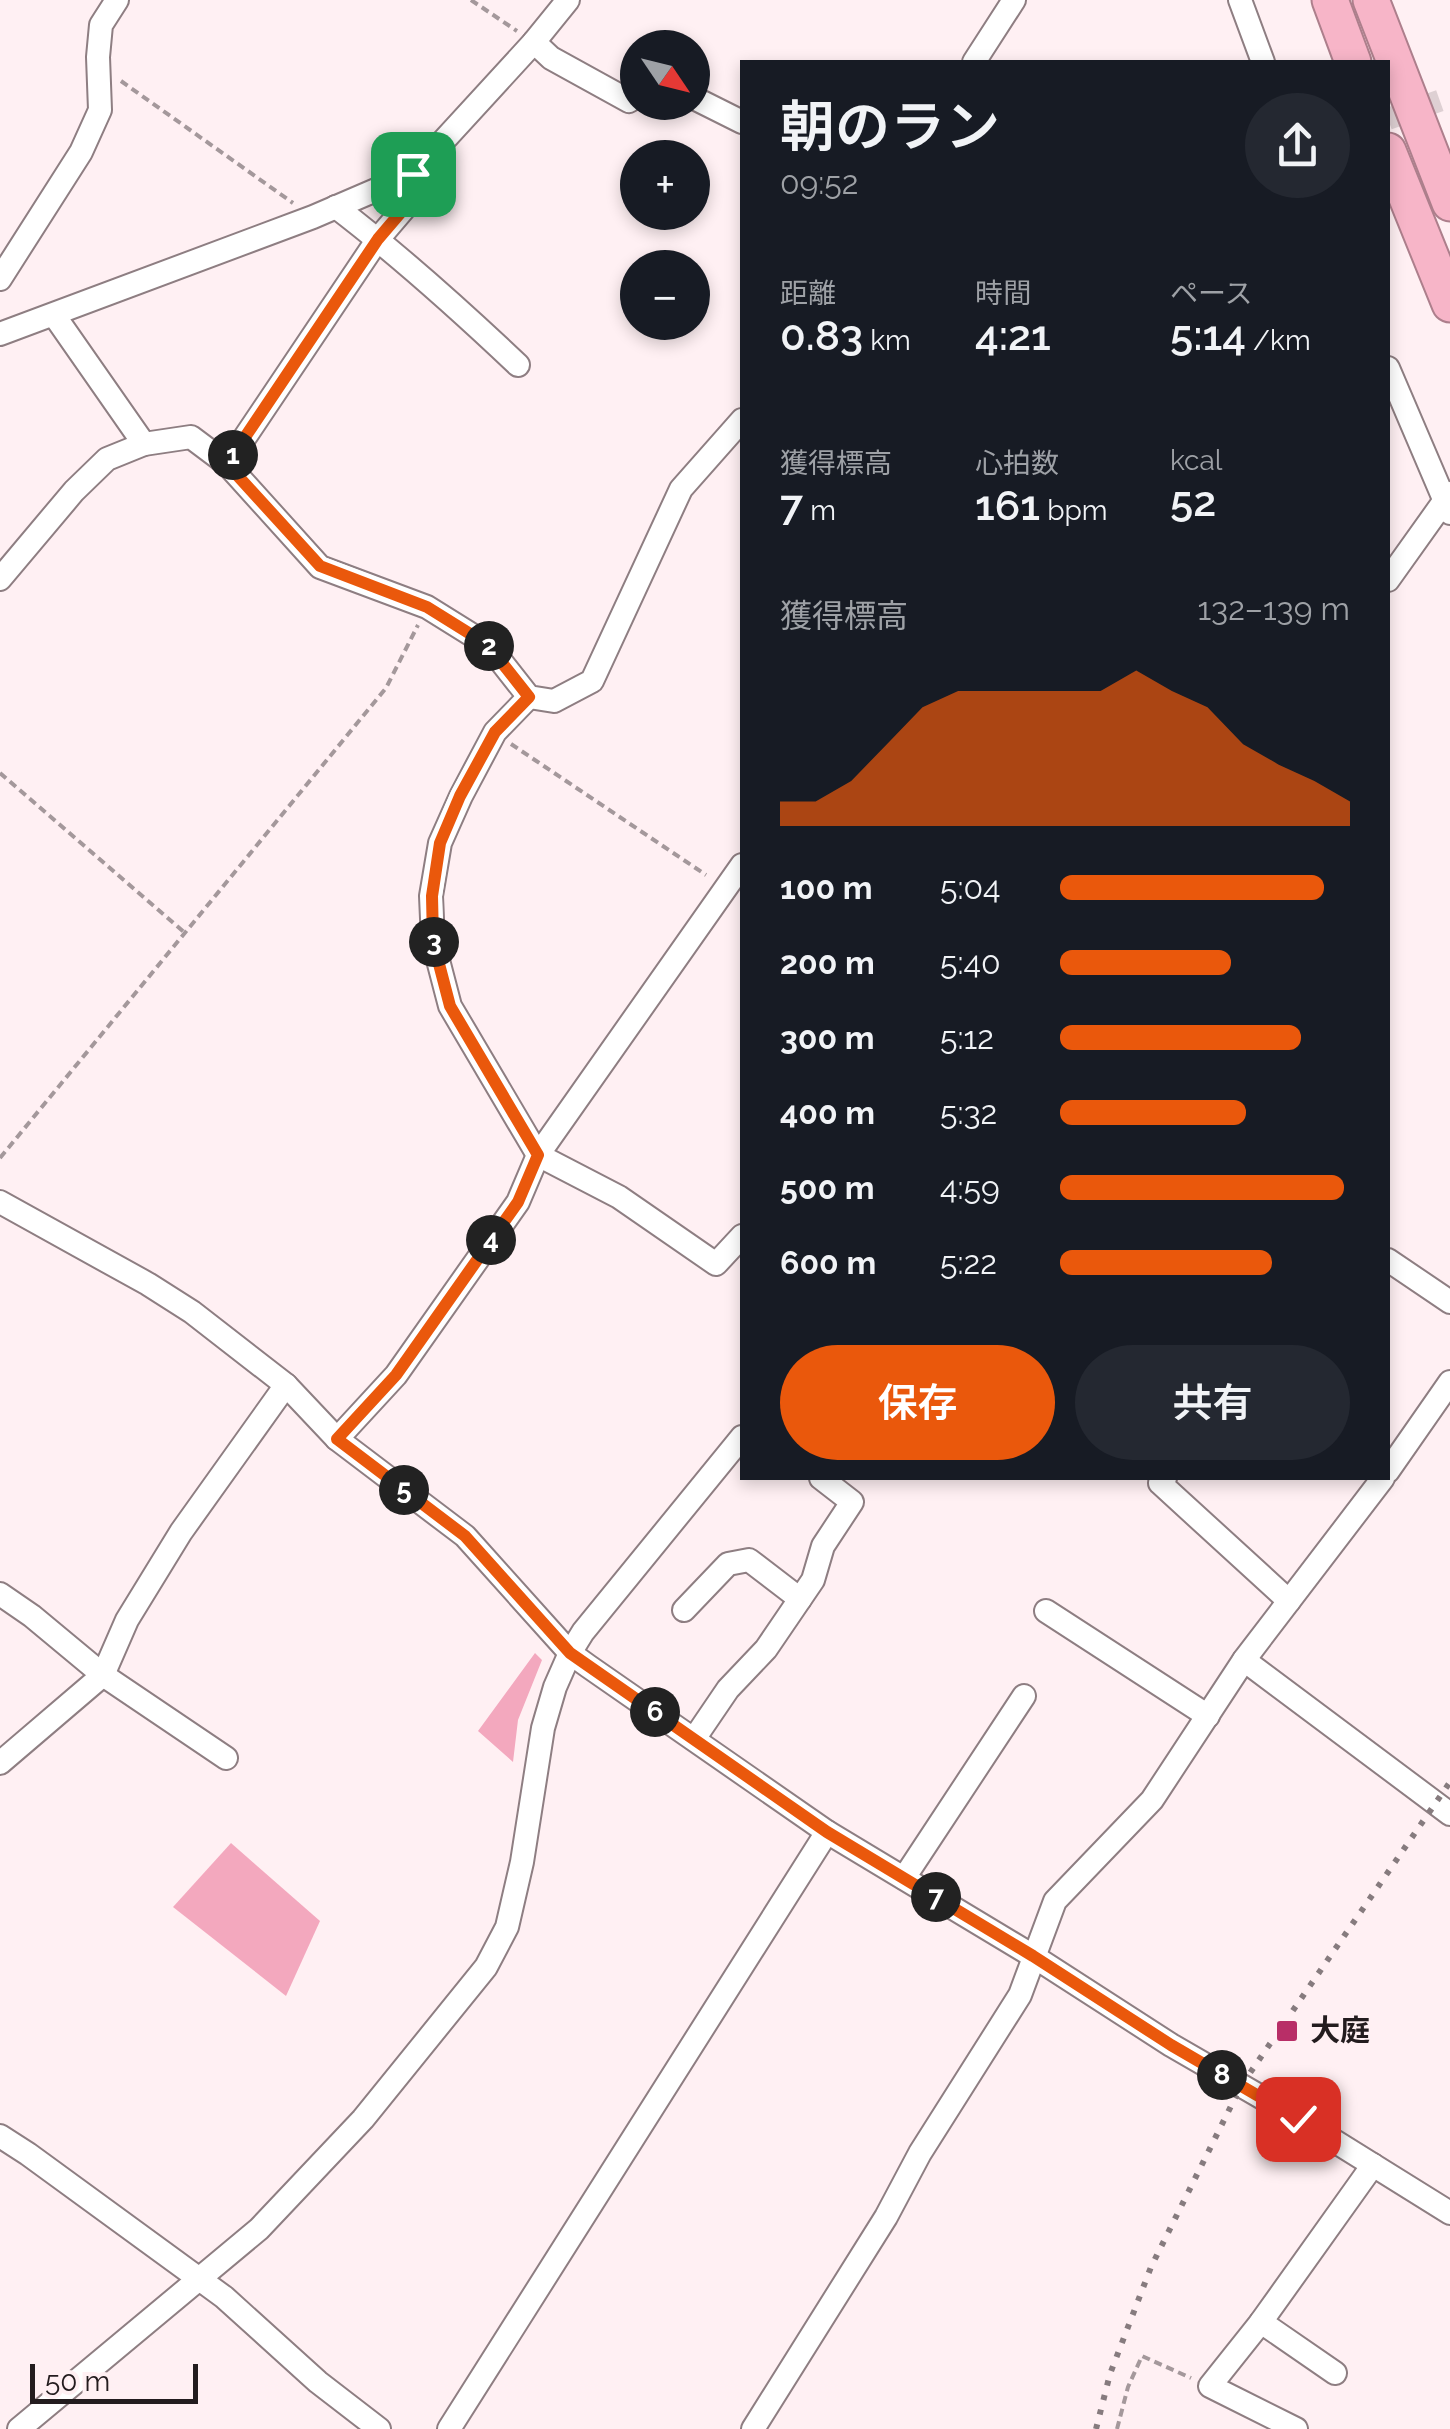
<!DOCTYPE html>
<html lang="ja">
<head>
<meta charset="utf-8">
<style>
	:root { --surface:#171b24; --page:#242831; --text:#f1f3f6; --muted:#9ea1a6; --accent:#ea580c }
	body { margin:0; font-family:Raleway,"Noto Sans JP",sans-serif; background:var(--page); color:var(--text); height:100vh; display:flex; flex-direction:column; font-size:38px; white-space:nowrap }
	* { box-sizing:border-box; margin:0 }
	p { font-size:32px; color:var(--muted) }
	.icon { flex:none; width:55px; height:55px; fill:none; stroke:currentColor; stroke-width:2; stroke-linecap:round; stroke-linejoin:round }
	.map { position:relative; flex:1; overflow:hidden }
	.details { position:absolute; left:740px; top:60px; width:650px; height:1420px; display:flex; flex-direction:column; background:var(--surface); border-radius:0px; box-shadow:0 5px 15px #0003 }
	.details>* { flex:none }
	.needle { width:65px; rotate:125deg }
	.buttons { position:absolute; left:620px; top:30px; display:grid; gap:20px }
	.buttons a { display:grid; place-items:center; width:90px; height:90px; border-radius:50%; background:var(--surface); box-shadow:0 5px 15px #0003; font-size:50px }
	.scale { position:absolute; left:30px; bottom:25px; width:168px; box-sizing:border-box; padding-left:10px; border:5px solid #231c1e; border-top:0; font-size:28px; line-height:35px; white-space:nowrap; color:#231c1e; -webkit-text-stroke:8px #fff0f3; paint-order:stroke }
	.pin { position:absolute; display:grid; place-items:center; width:85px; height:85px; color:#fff; margin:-42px; border-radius:20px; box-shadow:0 5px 15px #0006 }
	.km { position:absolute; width:50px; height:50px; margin:-25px; border-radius:50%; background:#222; color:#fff; font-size:28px; line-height:50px; text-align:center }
	.round { display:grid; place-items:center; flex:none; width:105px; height:105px; border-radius:52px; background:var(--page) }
	.head { display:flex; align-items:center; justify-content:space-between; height:170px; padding:0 40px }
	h1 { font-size:55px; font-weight:600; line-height:75px }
	.figures { display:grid; grid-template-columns:repeat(3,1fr); gap:15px; height:170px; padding:10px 40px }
	.figures div { display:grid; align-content:center }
	.figures b { font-size:42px; font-weight:600 }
	.figures small { font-size:28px; font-weight:400 }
	.figures p { font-size:28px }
	.chart { height:280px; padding:20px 40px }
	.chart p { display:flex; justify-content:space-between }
	.chart svg { width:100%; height:180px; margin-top:10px; fill:var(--accent); opacity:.7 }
	.action { display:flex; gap:20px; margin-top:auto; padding:20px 40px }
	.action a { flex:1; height:115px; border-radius:60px; background:var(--accent); color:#fff; font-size:40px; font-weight:600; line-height:115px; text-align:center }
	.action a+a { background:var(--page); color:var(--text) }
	ul { padding:0 40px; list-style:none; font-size:32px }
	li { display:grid; grid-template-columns:160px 120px 1fr; align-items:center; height:75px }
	li i { height:25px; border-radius:12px; background:var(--accent) }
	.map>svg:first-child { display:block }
</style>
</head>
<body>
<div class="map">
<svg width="1450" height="2429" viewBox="0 0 1450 2429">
	<rect width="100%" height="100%" fill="#fff0f3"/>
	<g fill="#f3a8be">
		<path d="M 535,1653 L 542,1660 L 518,1720 L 513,1762 L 478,1731 Z"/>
		<path d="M 231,1843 L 320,1921 L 286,1996 L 173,1907 Z"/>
	</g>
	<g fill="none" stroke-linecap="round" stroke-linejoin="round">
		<path stroke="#ded0d3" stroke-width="22" stroke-dasharray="22 11" stroke-linecap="butt" d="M 1388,119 L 1450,97"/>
		<g stroke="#8e7e82" stroke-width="26">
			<g id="minor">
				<path d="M 1240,0 L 1263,62"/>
				<path d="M 534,42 L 551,58 L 629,101 L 638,95"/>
				<path d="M 974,62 L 1014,0"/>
				<path d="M 692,97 L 742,122"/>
				<path d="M 336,207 C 400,256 460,310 518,365"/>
				<path d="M 0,279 L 81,152 L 100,110 L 98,57 L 101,25 L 117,0"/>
				<path d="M 54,315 L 144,444 L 191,437 L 227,464 L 320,567 L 427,607 L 488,645 L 529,697 L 554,701 L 592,681 L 681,489 L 742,420"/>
				<path d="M 0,334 L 313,217 L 413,174 L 534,42 L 568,0"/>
				<path d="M 1388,368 L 1450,513"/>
				<path d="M 227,464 L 378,239 L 407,205 L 413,174"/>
				<path d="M 0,579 L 74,491 L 107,459 L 144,444"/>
				<path d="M 1388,580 L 1450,493"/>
				<path d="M 529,697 L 495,732 L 461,796 L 440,843 L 431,896 L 433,941 L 450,1006 L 538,1155 L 619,1197 L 716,1264 L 742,1236"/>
				<path d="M 0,1202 L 148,1284 L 192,1312 L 286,1385 L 337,1439 L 465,1536 L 570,1653 L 588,1666 L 827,1832 L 1033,1956 L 1171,2045 L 1299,2119 L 1450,2213"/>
				<path d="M 1388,1260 L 1450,1302"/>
				<path d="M 337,1439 L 396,1375 L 518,1202 L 538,1155 L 742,865"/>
				<path d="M 1388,1471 L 1450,1382"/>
				<path d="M 1165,1478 L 1160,1483 L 1289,1601"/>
				<path d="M 0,1594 L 32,1616 L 103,1675 L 226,1758"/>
				<path d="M 684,1610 L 728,1564 L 749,1560 L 800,1599"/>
				<path d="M 1046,1611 L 1208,1716"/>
				<path d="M 1244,1660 L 1450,1814"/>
				<path d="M 694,1739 L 728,1689 L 766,1649 L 813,1580 L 823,1546 L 852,1502 L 821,1478"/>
				<path d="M 0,1763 L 103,1675 L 127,1620 L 181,1532 L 286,1385"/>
				<path d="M 904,1878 L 1024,1696"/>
				<path d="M 0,2136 L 28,2154 L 224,2297 L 318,2382 L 379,2429"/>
				<path d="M 1261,2322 L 1210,2386 L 1296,2429"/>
				<path d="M 1335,2373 L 1261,2322 L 1373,2165"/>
				<path d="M 19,2429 L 259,2229 L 363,2119 L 486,1967 L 507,1927 L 522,1862 L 543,1728 L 555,1687 L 570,1653 L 583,1632 L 742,1437"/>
				<path d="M 449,2429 L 827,1832"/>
				<path d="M 753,2429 L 886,2217 L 920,2153 L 1020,1995 L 1055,1901 L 1152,1800 L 1244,1660 L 1383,1478"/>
			</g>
		</g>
		<g stroke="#ad7f8c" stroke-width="39">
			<g id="highway">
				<path d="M 1330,0 L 1353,62"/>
				<path d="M 1371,0 L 1450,203"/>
				<path d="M 1388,151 L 1450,304"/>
			</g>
		</g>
		<g stroke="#a4989b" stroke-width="4" stroke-dasharray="8 5" stroke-linecap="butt">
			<path d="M 471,0 L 517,31"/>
			<path d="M 121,81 L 293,203"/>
			<path d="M 511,744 L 706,875"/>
			<path d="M 0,773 L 185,933"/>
			<path d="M 0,1158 L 386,688 L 418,625"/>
			<path d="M 1117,2429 L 1128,2387 L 1142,2356 L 1191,2378"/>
		</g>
		<use href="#minor" stroke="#fff" stroke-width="22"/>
		<use href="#highway" stroke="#f7b5c8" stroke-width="35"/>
		<path stroke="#867b7e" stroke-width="6" stroke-dasharray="5 10" stroke-linecap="butt" d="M 1096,2429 L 1110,2374 L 1151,2267 L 1241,2086 L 1450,1782"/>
	</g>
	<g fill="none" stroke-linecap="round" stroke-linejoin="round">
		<g stroke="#fff" stroke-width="20">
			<path id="route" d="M 413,174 L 407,205 L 378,239 L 227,464 L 320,566 L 427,607 L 488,645 L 529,697 L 495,732 L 460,796 L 440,843 L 432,896 L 433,941 L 450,1006 L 538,1155 L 518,1202 L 396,1375 L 337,1439 L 465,1536 L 570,1653 L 827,1832 L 1033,1956 L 1171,2045 L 1298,2119"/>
		</g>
		<use href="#route" stroke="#ea580c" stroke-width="12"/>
	</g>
	<rect fill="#b82e67" stroke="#fff0f3" stroke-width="4" x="1275" y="2019" width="24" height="24" rx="5"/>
	<g text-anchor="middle" stroke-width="10" stroke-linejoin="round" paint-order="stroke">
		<g font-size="30" font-weight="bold" fill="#231c1e" stroke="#fff0f3" text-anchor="start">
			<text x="1310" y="2041">大庭</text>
		</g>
	</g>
</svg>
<div class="buttons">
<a><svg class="needle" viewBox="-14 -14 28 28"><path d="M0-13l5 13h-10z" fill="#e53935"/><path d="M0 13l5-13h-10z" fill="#9ea1a6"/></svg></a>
<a>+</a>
<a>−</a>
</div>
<div class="scale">50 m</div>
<div class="pin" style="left:413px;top:174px;background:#1e9e55"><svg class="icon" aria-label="arrive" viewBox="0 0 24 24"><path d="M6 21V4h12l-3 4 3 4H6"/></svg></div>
<div class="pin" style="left:1298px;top:2119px;background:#d93025"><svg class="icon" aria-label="check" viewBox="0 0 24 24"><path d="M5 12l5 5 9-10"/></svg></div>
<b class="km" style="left:233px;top:455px">1</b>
<b class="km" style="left:489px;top:646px">2</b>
<b class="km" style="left:434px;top:942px">3</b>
<b class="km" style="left:491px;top:1240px">4</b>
<b class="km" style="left:404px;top:1490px">5</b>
<b class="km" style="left:655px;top:1712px">6</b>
<b class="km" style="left:936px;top:1897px">7</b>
<b class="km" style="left:1222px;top:2075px">8</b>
<section class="details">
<div class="head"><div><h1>朝のラン</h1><p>09:52</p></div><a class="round"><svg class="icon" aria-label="share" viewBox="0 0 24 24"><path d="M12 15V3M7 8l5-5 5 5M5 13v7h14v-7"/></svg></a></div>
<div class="figures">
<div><p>距離</p><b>0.83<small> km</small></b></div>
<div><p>時間</p><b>4:21</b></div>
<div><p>ペース</p><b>5:14<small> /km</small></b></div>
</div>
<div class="figures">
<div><p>獲得標高</p><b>7<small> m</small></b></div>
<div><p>心拍数</p><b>161<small> bpm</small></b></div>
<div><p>kcal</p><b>52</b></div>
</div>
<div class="chart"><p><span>獲得標高</span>132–139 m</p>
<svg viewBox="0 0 160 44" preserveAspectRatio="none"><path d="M0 44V38L10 38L20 33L30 24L40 15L50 11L60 11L70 11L80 11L90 11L100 6L110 11L120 15L130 24L140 29L150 33L160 38V44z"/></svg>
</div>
<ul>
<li><b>100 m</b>5:04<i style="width:91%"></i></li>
<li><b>200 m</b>5:40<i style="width:59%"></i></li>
<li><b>300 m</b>5:12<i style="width:83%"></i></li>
<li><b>400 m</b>5:32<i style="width:64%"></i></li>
<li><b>500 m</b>4:59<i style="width:98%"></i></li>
<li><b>600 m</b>5:22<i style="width:73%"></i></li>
</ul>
<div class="action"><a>保存</a><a>共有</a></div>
</section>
</div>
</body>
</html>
